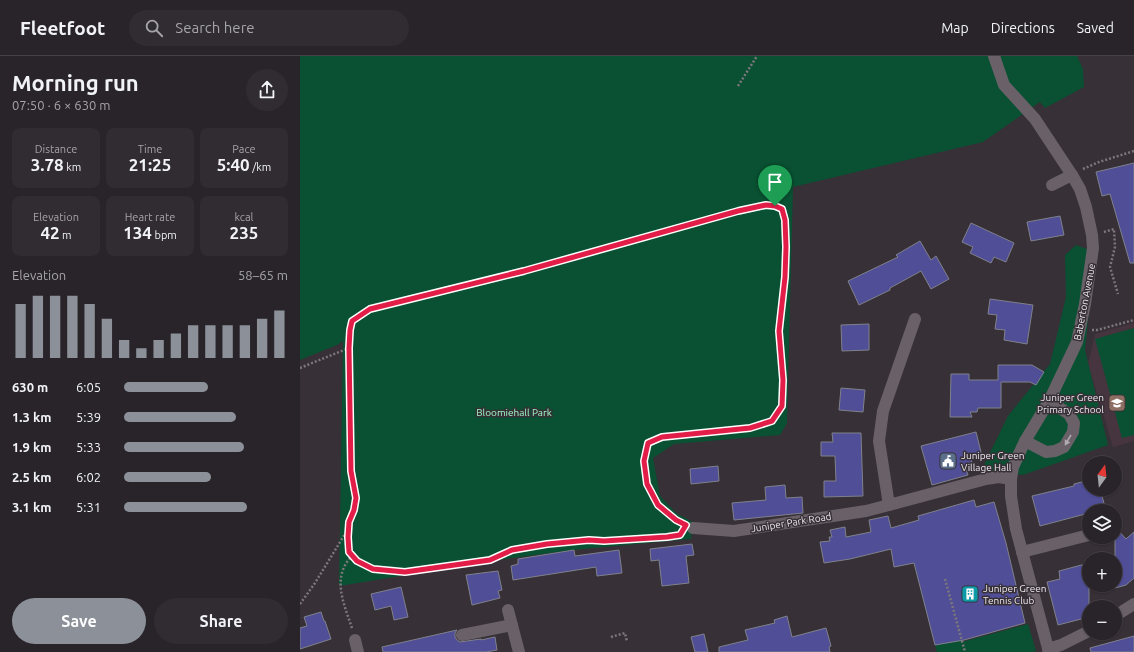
<!DOCTYPE html>
<html lang="en">
<head>
<meta charset="utf-8">
<style>
	:root { --surface:#292429; --page:#312c31; --text:#f1f3f6; --muted:#a5a4a8; --line:#454146; --accent:#8c9099 }
	body { margin:0; font-family:Ubuntu,sans-serif; background:var(--page); color:var(--text); height:100vh; display:flex; flex-direction:column; font-size:15px; white-space:nowrap }
	* { box-sizing:border-box; margin:0 }
	p { font-size:13px; color:var(--muted) }
	.icon { flex:none; width:22px; height:22px; fill:none; stroke:currentColor; stroke-width:2; stroke-linecap:round; stroke-linejoin:round }
	.map { position:relative; flex:1; overflow:hidden }
	.panel { display:flex; flex-direction:column; background:var(--surface); width:300px }
	.panel>* { flex:none }
	.needle { width:26px; rotate:15deg }
	.controls { position:absolute; left:782px; top:400px; display:grid; gap:8px }
	.controls a { display:grid; place-items:center; width:40px; height:40px; border-radius:50%; background:var(--surface); box-shadow:0 1px 3px #0004,0 0 0 1px var(--line); font-size:20px }
	.pin { position:absolute; display:grid; place-items:center; width:34px; height:34px; color:#fff; margin:-41px -17px; border-radius:50% 50% 50% 0; rotate:-45deg; box-shadow:0 0 4px #0007 }
	.pin .icon { rotate:45deg }
	.round { display:grid; place-items:center; flex:none; width:42px; height:42px; border-radius:21px; background:var(--page) }
	.headline { display:flex; align-items:center; justify-content:space-between; height:68px; padding:0 12px }
	h1 { font-size:22px; font-weight:600; line-height:30px }
	.stats { display:grid; grid-template-columns:repeat(3,1fr); gap:6px; height:68px; padding:4px 12px }
	.stats div { display:grid; align-content:center; border-radius:8px; background:var(--page); text-align:center }
	.stats b { font-size:17px; font-weight:600 }
	.stats small { font-size:11px; font-weight:400 }
	.stats p { font-size:11px }
	.chart { height:112px; padding:8px 12px }
	.chart p { display:flex; justify-content:space-between }
	.chart svg { width:100%; height:72px; margin-top:4px; stroke:var(--accent); stroke-width:6 }
	.primary-button { display:flex; gap:8px; margin-top:auto; padding:8px 12px }
	.primary-button a { flex:1; height:46px; border-radius:24px; background:var(--accent); color:#fff; font-size:16px; font-weight:600; line-height:46px; text-align:center }
	.primary-button a+a { background:var(--page); color:var(--text) }
	ul { padding:0 12px; list-style:none; font-size:13px }
	li { display:grid; grid-template-columns:64px 48px 1fr; align-items:center; height:30px }
	li i { height:10px; border-radius:5px; background:var(--accent) }
	header { display:flex; align-items:center; gap:24px; box-sizing:border-box; height:56px; padding:0 20px; background:var(--surface); border-bottom:1px solid var(--line) }
	header strong { font-size:19px }
	nav { display:flex; gap:22px; margin-inline-start:auto; font-size:14px }
	.search { width:280px; height:36px; background:var(--page); display:flex; align-items:center; gap:10px; box-sizing:border-box; padding:0 14px; border-radius:22px; color:var(--muted); font-size:15px }
	main { display:flex; flex:1; min-height:0 }
	.map>svg:first-child { display:block }
</style>
</head>
<body>
<header>
<strong>Fleetfoot</strong>
<div class="search"><svg class="icon" aria-label="search" viewBox="0 0 24 24"><circle cx="10" cy="10" r="6"/><path d="M15 15l6 6"/></svg>Search here</div>
<nav><a>Map</a><a>Directions</a><a>Saved</a></nav>
</header>
<main>
<section class="panel">
<div class="headline"><div><h1>Morning run</h1><p>07:50 · 6 × 630 m</p></div><a class="round"><svg class="icon" aria-label="share" viewBox="0 0 24 24"><path d="M12 15V3M7 8l5-5 5 5M5 13v7h14v-7"/></svg></a></div>
<div class="stats">
<div><p>Distance</p><b>3.78<small> km</small></b></div>
<div><p>Time</p><b>21:25</b></div>
<div><p>Pace</p><b>5:40<small> /km</small></b></div>
</div>
<div class="stats">
<div><p>Elevation</p><b>42<small> m</small></b></div>
<div><p>Heart rate</p><b>134<small> bpm</small></b></div>
<div><p>kcal</p><b>235</b></div>
</div>
<div class="chart"><p><span>Elevation</span>58–65 m</p>
<svg viewBox="0 0 160 44" preserveAspectRatio="none"><path d="M5 44V11M15 44V6M25 44V6M35 44V6M45 44V11M55 44V20M65 44V33M75 44V38M85 44V33M95 44V29M105 44V24M115 44V24M125 44V24M135 44V24M145 44V20M155 44V15"/></svg>
</div>
<ul>
<li><b>630 m</b>6:05<i style="width:51%"></i></li>
<li><b>1.3 km</b>5:39<i style="width:68%"></i></li>
<li><b>1.9 km</b>5:33<i style="width:73%"></i></li>
<li><b>2.5 km</b>6:02<i style="width:53%"></i></li>
<li><b>3.1 km</b>5:31<i style="width:75%"></i></li>
</ul>
<div class="primary-button"><a>Save</a><a>Share</a></div>
</section>
<div class="map">
<svg width="834" height="596" viewBox="0 0 834 596">
	<rect width="100%" height="100%" fill="#373037"/>
	<path fill="#46343e" d="M 834,267 L 834,385 L 813,391 L 788,308 L 795,278 Z"/>
	<g fill="#095132">
		<path d="M 0,0 L 777,0 L 783,13 L 784,31 L 745,52 L 740,46 L 683,86 L 493,131 L 487,367 L 480,379 L 374,388 L 353,402 L 360,440 L 376,457 L 393,466 L 391,483 L 273,494 L 206,503 L 39,530 L 43,285 L 37,289 L 0,304 Z"/>
		<path d="M 776,189 L 795,196 L 785,294 L 808,389 L 723,419 L 682,413 L 708,360 L 750,308 L 766,241 L 765,199 Z"/>
		<path d="M 834,272 L 834,379 L 822,382 L 795,283 Z"/>
		<path d="M 639,505 L 662,586 L 728,568 L 736,595 L 731,596 L 637,596 L 615,512 Z"/>
	</g>
	<g fill="#4f4e96" stroke="#80818b">
		<path d="M 834,107 L 834,207 L 830,207 L 810,138 L 802,140 L 796,116 Z"/>
		<path d="M 760,160 L 764,179 L 731,185 L 727,166 Z"/>
		<path d="M 671,167 L 714,187 L 706,206 L 694,201 L 691,207 L 670,197 L 673,191 L 662,186 Z"/>
		<path d="M 620,185 L 631,204 L 636,200 L 649,223 L 631,233 L 621,215 L 590,232 L 590,234 L 559,249 L 548,225 L 598,201 L 596,199 Z"/>
		<path d="M 690,243 L 733,249 L 727,288 L 704,284 L 705,274 L 695,273 L 697,259 L 688,258 Z"/>
		<path d="M 569,268 L 569,294 L 542,295 L 541,269 Z"/>
		<path d="M 698,309 L 732,309 L 744,316 L 736,329 L 730,326 L 701,326 L 701,352 L 678,352 L 677,356 L 670,356 L 672,361 L 650,361 L 651,318 L 669,318 L 669,324 L 698,324 Z"/>
		<path d="M 541,332 L 565,334 L 563,356 L 539,354 Z"/>
		<path d="M 676,376 L 682,400 L 671,403 L 672,407 L 665,409 L 668,419 L 632,429 L 621,390 Z"/>
		<path d="M 532,377 L 561,377 L 563,440 L 524,441 L 524,425 L 536,425 L 535,400 L 521,400 L 521,386 L 533,386 Z"/>
		<path d="M 418,410 L 419,425 L 391,428 L 390,413 Z"/>
		<path d="M 789,424 L 789,433 L 800,433 L 805,451 L 800,452 L 801,455 L 789,455 L 789,457 L 740,470 L 732,440 L 774,430 L 774,428 Z"/>
		<path d="M 485,429 L 486,442 L 502,441 L 503,457 L 434,464 L 432,447 L 466,444 L 465,431 Z"/>
		<path d="M 674,444 L 676,451 L 694,446 L 706,487 L 725,567 L 664,584 L 635,589 L 614,507 L 594,511 L 591,493 L 550,503 L 524,507 L 520,486 L 530,485 L 529,481 L 532,481 L 530,474 L 545,471 L 546,481 L 571,476 L 569,464 L 588,460 L 591,472 L 619,464 L 618,460 Z"/>
		<path d="M 815,471 L 826,483 L 834,476 L 834,522 L 826,529 L 815,532 Z"/>
		<path d="M 392,488 L 394,499 L 386,500 L 389,527 L 362,530 L 359,504 L 351,505 L 350,493 Z"/>
		<path d="M 274,494 L 275,500 L 319,494 L 322,517 L 297,520 L 296,511 L 213,524 L 211,510 L 218,508 L 218,503 Z"/>
		<path d="M 789,507 L 789,561 L 758,569 L 747,526 L 760,523 L 759,515 Z"/>
		<path d="M 198,515 L 202,534 L 198,535 L 200,542 L 172,549 L 166,519 Z"/>
		<path d="M 101,531 L 108,561 L 94,564 L 91,550 L 75,554 L 71,538 Z"/>
		<path d="M 21,556 L 24,565 L 25,565 L 31,583 L 0,593 L 0,572 L 7,570 L 4,561 Z"/>
		<path d="M 487,560 L 492,581 L 526,572 L 531,590 L 529,591 L 530,596 L 419,596 L 419,591 L 448,584 L 445,574 L 475,567 L 474,564 Z"/>
		<path d="M 157,574 L 155,577 L 155,581 L 157,584 L 160,586 L 181,583 L 181,584 L 195,581 L 197,594 L 186,596 L 83,596 L 82,591 Z"/>
		<path d="M 404,578 L 408,596 L 395,596 L 391,581 Z"/>
		<path d="M 834,580 L 834,596 L 791,596 L 790,592 Z"/>
	</g>
	<g fill="none" stroke-linecap="round" stroke-linejoin="round">
		<g stroke="#7d777d" stroke-width="2.5" stroke-dasharray="2 2" stroke-linecap="butt">
			<path d="M 438,30 L 457,0"/>
			<path d="M 783,113 L 799,106 L 834,95"/>
			<path d="M 804,176 L 814,173 L 815,191 L 810,211 L 818,238"/>
			<path d="M 792,274 L 797,274 L 834,264"/>
			<path d="M 0,312 L 49,292"/>
			<path d="M 381,477 L 380,479 L 367,481 L 304,485 L 289,483 L 247,488 L 212,494 L 191,504 L 105,516 L 73,513 L 57,505 L 49,496 L 48,481 L 49,466 L 53,454 L 56,442 L 51,415 L 49,292 L 50,274 L 52,265 L 70,253 L 224,215 L 438,155 C 454,151 467,146 482,153 L 485,164 L 486,191 L 485,221 L 479,275 L 483,324 L 482,350 L 471,365 L 450,372 L 362,381 L 348,387 C 346,393 344,400 344,406 C 344,431 358,455 381,467"/>
			<path d="M 645,523 L 665,596"/>
			<path d="M 0,548 L 15,527 L 48,473"/>
			<path d="M 52,572 C 44,548 31,521 52,500"/>
			<path d="M 311,581 L 325,577 L 327,586"/>
		</g>
		<g stroke="#696068" stroke-width="12">
			<path d="M 694,0 L 704,29 L 735,63 L 772,119 L 780,133 L 786,151 L 792,179 L 793,192 L 785,248 L 777,286 L 749,345 L 725,385 L 713,411 L 711,423 L 711,440 L 716,473 L 749,596"/>
			<path d="M 752,129 L 772,119"/>
			<path d="M 725,385 L 746,396 L 755,395 L 764,391 L 773,376 L 774,367 L 769,358 L 749,345"/>
			<path d="M 589,449 L 579,385 L 583,355 L 615,263"/>
			<path d="M 393,472 L 434,475 L 566,455 L 589,449 L 686,423 L 699,421 L 711,423"/>
			<path d="M 722,496 L 789,479"/>
			<path d="M 208,554 L 219,596"/>
			<path d="M 815,560 L 834,548"/>
			<path d="M 162,579 L 212,569"/>
			<path d="M 55,584 L 58,596"/>
			<path d="M 748,593 L 761,589 L 789,575"/>
		</g>
	</g>
	<defs><path id="oneway-solid" d="M-6-.8H1V-3.2L6.5 0L1 3.2V.8H-6Z"/></defs>
	<use fill="#b1aab1" href="#oneway-solid" transform="translate(768 384) rotate(120)"/>
	<g fill="none" stroke-linecap="round" stroke-linejoin="round">
		<g stroke="#fff" stroke-width="8">
			<path id="route" d="M 466,149 L 475,150 L 482,153 L 485,164 L 486,191 L 485,221 L 479,275 L 483,324 L 482,350 L 472,365 L 450,372 L 362,381 L 348,387 L 344,405 L 347,428 L 358,449 L 376,464 L 386,469 L 380,479 L 367,481 L 304,485 L 289,484 L 247,488 L 212,494 L 190,504 L 105,516 L 73,513 L 57,505 L 49,496 L 48,481 L 49,466 L 54,454 L 56,442 L 51,415 L 49,292 L 50,274 L 52,265 L 70,253 L 224,215 L 438,155 Z"/>
		</g>
		<use href="#route" stroke="#e11d48" stroke-width="5"/>
	</g>
	<defs>
		<g id="school-square" transform="scale(0.9)"><rect x="-9" y="-9" width="18" height="18" rx="4" fill="#8d6e63" stroke="#373037"/><path d="M0-5L7-2L0 1L-7-2ZM-4 1L0 2.5L4 1V4Q0 6-4 4Z" fill="#fff"/></g>
		<g id="civic-square" transform="scale(0.9)"><rect x="-9" y="-9" width="18" height="18" rx="4" fill="#5c6f8a" stroke="#373037"/><path d="M-.6-6.5H3V-4.5H.6V-3L4-1V1h2V6H-6V1h2V-1L-.6-3ZM-1.2 2.5V6h2.4V2.5Z" fill="#fff"/></g>
		<g id="building-square" transform="scale(0.9)"><rect x="-9" y="-9" width="18" height="18" rx="4" fill="#0f9aa8" stroke="#373037"/><path d="M-4-6H4V6H1V3H-1V6H-4ZM-2.5-4.3h1.7v1.8h-1.7ZM.8-4.3h1.7v1.8H.8ZM-2.5-1h1.7V.8h-1.7ZM.8-1h1.7V.8H.8Z" fill="#fff"/></g>
	</defs>
	<g fill-rule="evenodd">
		<use href="#school-square" x="817" y="347"/>
		<use href="#civic-square" x="648" y="405"/>
		<use href="#building-square" x="670" y="538"/>
	</g>
	<g text-anchor="middle" stroke-width="3" stroke-linejoin="round" paint-order="stroke">
		<g font-size="10" fill="#ece7ec" stroke="#373037">
			<text transform="translate(784 246) rotate(-79)" y="4">Baberton Avenue</text>
			<text transform="translate(491 466) rotate(-9)" y="4">Juniper Park Road</text>
		</g>
		<g font-size="10" fill="#ece7ec" stroke="#373037" text-anchor="start">
			<text x="804" y="345" text-anchor="end">Juniper Green<tspan x="804" dy="12">Primary School</tspan></text>
			<text x="661" y="403">Juniper Green<tspan x="661" dy="12">Village Hall</tspan></text>
			<text x="683" y="536">Juniper Green<tspan x="683" dy="12">Tennis Club</tspan></text>
		</g>
		<g font-size="10" fill="#9ffcc8" stroke="#373037">
			<text x="214" y="360">Bloomiehall Park</text>
		</g>
	</g>
</svg>
<div class="controls">
<a><svg class="needle" viewBox="-14 -14 28 28"><path d="M0-13l5 13h-10z" fill="#e53935"/><path d="M0 13l5-13h-10z" fill="#a5a4a8"/></svg></a>
<a><svg class="icon" aria-label="layers" viewBox="0 0 24 24"><path d="M12 4l9 5-9 5-9-5zM3 14l9 5 9-5"/></svg></a>
<a>+</a>
<a>−</a>
</div>
<div class="pin" style="left:475px;top:150px;background:#1e9e55"><svg class="icon" aria-label="arrive" viewBox="0 0 24 24"><path d="M6 21V4h12l-3 4 3 4H6"/></svg></div>
</div>
</main>
</body>
</html>
